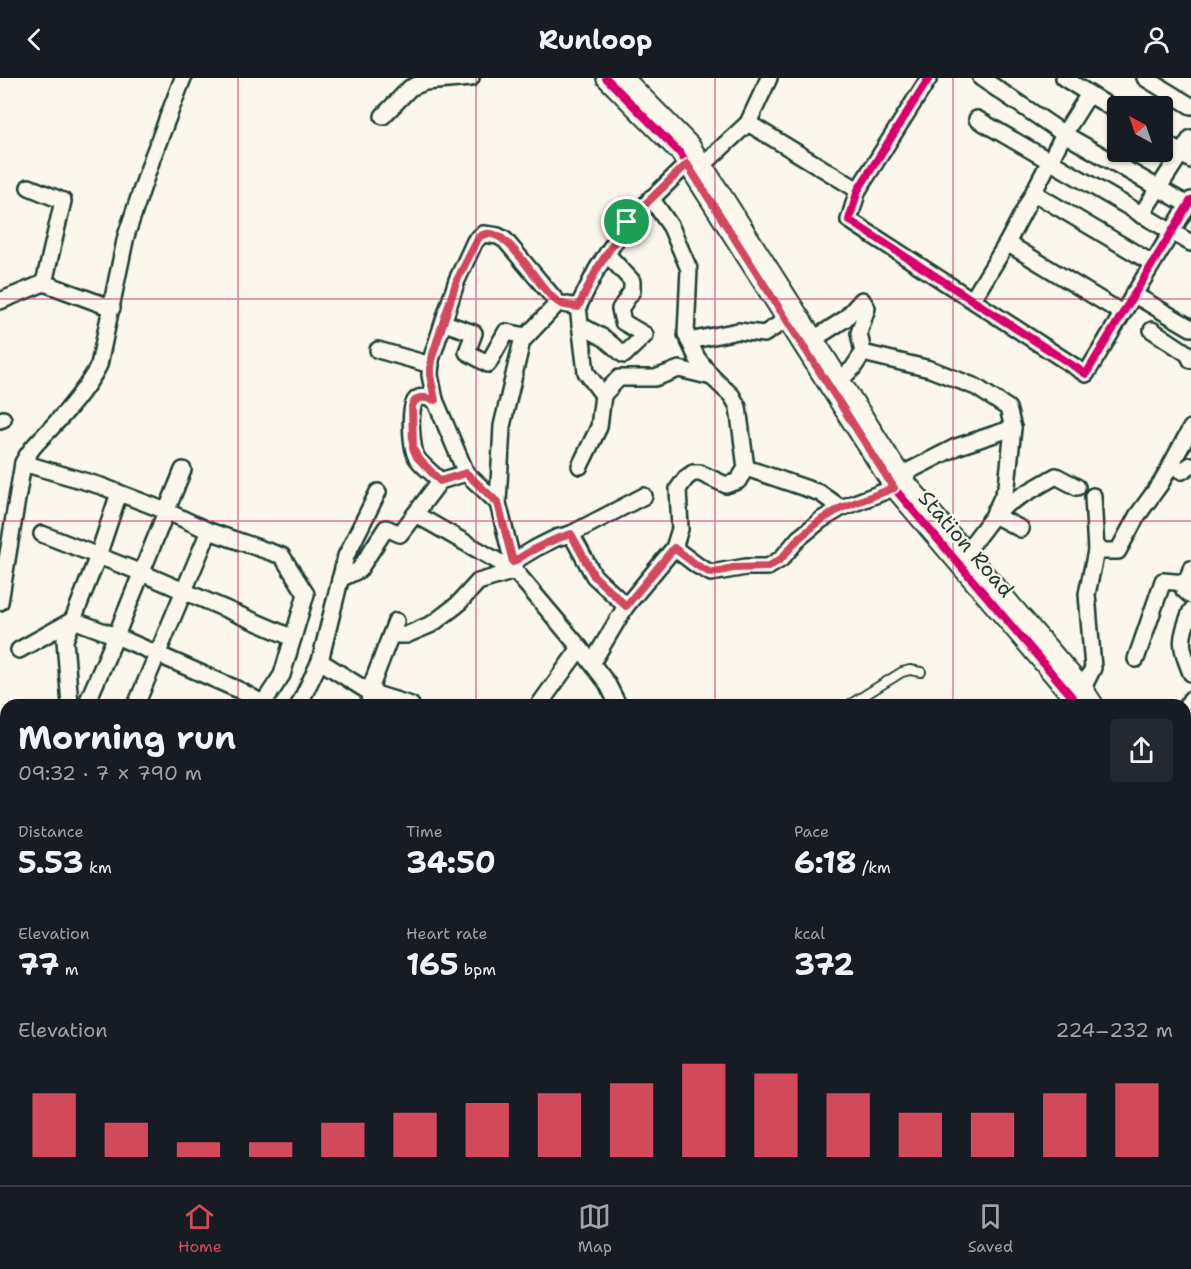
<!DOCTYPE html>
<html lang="en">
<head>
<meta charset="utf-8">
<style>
	:root { --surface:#171b24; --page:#242831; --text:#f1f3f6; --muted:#9ea1a6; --line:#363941; --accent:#d1495b }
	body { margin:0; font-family:"Shantell Sans",sans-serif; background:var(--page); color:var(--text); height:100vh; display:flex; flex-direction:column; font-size:22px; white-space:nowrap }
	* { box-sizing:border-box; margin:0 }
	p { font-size:20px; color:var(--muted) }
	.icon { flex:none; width:33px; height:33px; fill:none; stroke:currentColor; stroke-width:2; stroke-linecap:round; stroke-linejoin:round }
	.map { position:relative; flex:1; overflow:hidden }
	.sheet { position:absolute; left:0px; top:621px; width:1191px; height:486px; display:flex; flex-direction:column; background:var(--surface); border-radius:18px 18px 0 0; box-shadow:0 2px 4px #0004 }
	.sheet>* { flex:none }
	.needle { width:39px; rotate:320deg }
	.tools { position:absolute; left:1107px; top:18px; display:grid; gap:12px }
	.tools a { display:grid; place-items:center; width:66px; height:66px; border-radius:6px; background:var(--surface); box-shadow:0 2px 4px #0004; font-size:30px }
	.pin { position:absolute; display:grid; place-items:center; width:51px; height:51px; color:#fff; margin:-26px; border:3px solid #fff; border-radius:50%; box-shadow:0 2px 6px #0007 }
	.round { display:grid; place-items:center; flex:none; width:63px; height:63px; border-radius:6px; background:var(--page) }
	.head { display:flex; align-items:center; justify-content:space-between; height:102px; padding:0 18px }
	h1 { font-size:33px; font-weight:700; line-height:45px }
	.metrics { display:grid; grid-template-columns:repeat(3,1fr); gap:9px; height:102px; padding:6px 18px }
	.metrics div { display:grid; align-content:center }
	.metrics b { font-size:30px; font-weight:700 }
	.metrics small { font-size:16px; font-weight:400 }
	.metrics p { font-size:16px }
	.chart { height:168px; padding:12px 18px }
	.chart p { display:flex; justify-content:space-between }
	.chart svg { width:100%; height:108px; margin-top:6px; stroke:var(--accent); stroke-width:6 }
	header { display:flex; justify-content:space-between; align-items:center; height:78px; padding:0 18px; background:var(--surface); font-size:27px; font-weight:700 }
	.tabs { display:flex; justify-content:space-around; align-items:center; height:84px; border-top:2px solid var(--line); background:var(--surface); font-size:16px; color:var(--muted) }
	.tabs a { display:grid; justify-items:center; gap:3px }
	.tabs .current { color:var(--accent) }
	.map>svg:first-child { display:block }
</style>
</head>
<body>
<header><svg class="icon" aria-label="back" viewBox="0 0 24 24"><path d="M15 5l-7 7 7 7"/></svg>Runloop<svg class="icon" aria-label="person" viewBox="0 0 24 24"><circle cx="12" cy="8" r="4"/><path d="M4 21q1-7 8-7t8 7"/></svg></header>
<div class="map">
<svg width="1191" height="1107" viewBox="0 0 1191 1107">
	<rect width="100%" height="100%" fill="#fbf7ec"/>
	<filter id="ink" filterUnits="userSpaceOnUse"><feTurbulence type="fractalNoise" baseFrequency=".0167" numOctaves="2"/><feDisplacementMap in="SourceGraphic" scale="12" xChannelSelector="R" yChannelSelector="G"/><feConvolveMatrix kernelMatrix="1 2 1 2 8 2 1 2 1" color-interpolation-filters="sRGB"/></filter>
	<g filter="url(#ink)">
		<path fill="#badb94" stroke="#6c8c64" stroke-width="1.5" d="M 1185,1016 L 1191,1024 L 1191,1107 L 468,1107 L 473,1101 L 1185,1101 Z"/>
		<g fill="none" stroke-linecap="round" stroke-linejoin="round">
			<g stroke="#1f3d34" stroke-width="12">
				<path id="service" d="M 849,627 L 902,594 L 910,592 L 921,594"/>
			</g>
			<g stroke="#1f3d34" stroke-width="20">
				<g id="minor">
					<path d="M 929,0 L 858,112 L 849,142 L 1086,296 L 1191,122"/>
					<path d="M 981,0 L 1064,56 L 1188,127"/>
					<path d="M 1064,0 L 1118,34"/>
					<path d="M 1145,0 L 1191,28"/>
					<path d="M 383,38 L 410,10 L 425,4 L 471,0"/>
					<path d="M 977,41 L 1191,165"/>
					<path d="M 748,45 L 858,112"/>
					<path d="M 1162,63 L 1191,82"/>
					<path d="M 703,87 L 748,45 L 769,0"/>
					<path d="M 29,109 L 63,123 L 44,205"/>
					<path d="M 1034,115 L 1152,185"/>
					<path d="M 1141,137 L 1191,60"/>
					<path d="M 1007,165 L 1122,235"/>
					<path d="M 1133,216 L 1191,250"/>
					<path d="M 973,221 L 1007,165 L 1064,56 L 1089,16"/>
					<path d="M 0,223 L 44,205 L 112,230"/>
					<path d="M 558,225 L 522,263 L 502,348 L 498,425 L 515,493 L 580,570 L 607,605 L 618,627"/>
					<path d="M 444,245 L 474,255 L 467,274 L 488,286 L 506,254 L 526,258"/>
					<path d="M 580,247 L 604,260 L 624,277 L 645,257 L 623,244 L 620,231 L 632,213 L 632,203 L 607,176"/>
					<path d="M 1152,252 L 1188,276 L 1191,282"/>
					<path d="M 814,261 L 845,241 L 862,222 L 867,230 L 859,255 L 863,275 L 853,290 L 840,302"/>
					<path d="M 689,263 L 738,253 L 764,256 L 786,242"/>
					<path d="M 378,272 L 431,287"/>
					<path d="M 863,275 L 930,291 L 976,309 L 1008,330 L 1013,350 L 1007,408 L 994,437 L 966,474"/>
					<path d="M 603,317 L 586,294 L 578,229 L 597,191 L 627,145 L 687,86"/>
					<path d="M 435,322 C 430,321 422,317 417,321 C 408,326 411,371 417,380 C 422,388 433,395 440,403"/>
					<path d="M 0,342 L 3,341"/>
					<path d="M 23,385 L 101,408 L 166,433 L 209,453 L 282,478 L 306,516 L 282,597 L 262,627"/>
					<path d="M 1172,386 L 1182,393 L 1191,387"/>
					<path d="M 580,388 L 599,349 L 603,317 L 619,300 L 655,300 L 679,291 L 712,299"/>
					<path d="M 746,390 L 820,415 L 841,430"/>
					<path d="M 901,397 L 956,369 L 1013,350"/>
					<path d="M 498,425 L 466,395 L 435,322 L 430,297 L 431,282 L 457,202 L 475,163 L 483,156 L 498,158 L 505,162 L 558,225 L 578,229"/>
					<path d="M 995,433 L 1056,398 L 1077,409"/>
					<path d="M 415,436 L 515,493"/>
					<path d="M 994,437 L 1021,451"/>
					<path d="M 42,456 L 142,495 L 293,560"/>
					<path d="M 571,456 L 594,498 L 626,528"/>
					<path d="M 674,470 L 698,488 L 711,495 L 746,489 L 768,489 L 781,481 L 799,460 L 821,442 L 841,430 L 894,410"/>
					<path d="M 1096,473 L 1118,473 L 1137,438 L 1161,405 L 1191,350"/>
					<path d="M 513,484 L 536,470 L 556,460 L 571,456 L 644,418"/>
					<path d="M 1191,491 L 1184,512 L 1191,518"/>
					<path d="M 340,501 L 359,492 L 386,450 L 400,456 L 440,403 L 466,395"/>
					<path d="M 0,524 L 23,385 C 30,370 41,361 53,348 C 71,329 87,310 99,287 L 126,158 L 153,78 L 183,0"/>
					<path d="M 1191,533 C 1179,562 1180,567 1191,595"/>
					<path d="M 396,543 L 369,614 L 411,627"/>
					<path d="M 391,557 L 406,557 L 432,546 L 457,527 L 478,504 L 515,493"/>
					<path d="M 19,572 L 73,542 L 116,558 L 183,392"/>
					<path d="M 1136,581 L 1163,503 L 1186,505"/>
					<path d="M 320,583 L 369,614 L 370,627"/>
					<path d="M 592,585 L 626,528 L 674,470 L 680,451 L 678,411 L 686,400 L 693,395 L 700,395 L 726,407 L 738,403 L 746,390 L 738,329 L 732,318 L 712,299 L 697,280 L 686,256 L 689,191 L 671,149 L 651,120"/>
					<path d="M 1083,610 L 1093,590 L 1087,516 L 1096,473 L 1093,418"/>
					<path d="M 70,627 L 65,562 L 98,478 L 119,415"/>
					<path d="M 86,627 L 116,558 L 239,612 L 264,626"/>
					<path d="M 136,627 L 209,453"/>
					<path d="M 299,627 L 320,583 L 346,478 L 378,414"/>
					<path d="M 539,627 L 580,570"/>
					<path d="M 1185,631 L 1191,621"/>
					<path d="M 1185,677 L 1191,683"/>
					<path d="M 1185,713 L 1191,710"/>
					<path d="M 0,727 L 6,721"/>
					<path d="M 1185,735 L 1191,736"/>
					<path d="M 0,933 L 6,975"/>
					<path d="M 0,1004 L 6,1002"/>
					<path d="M 0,1082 L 6,1080"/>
					<path d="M 23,1101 L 24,1107"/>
					<path d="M 467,1107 L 472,1101"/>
				</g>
			</g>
			<g stroke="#1f3d34" stroke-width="22">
				<g id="tertiary">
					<path d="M 606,0 L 680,75 L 894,410 L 1079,627"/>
					<path d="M 624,0 L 690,67 L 904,402 L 1083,610 L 1094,627"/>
					<path d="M 1185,812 L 1191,823"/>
					<path d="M 1185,839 L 1191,849"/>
				</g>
			</g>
			<use href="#service" stroke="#fbf7ec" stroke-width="8"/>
			<use href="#minor" stroke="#fbf7ec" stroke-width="15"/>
			<use href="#tertiary" stroke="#fbf7ec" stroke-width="18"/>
			<g stroke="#fbf7ec" stroke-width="11">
				<g id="cycleway">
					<path d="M 606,0 L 680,75 L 894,410 L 1079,627"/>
					<path d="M 929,0 L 858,112 L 849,142 L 1086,296 L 1191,122"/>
				</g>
			</g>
			<use href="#cycleway" stroke="#d6006c" stroke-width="8"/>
		</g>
	</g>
	<g fill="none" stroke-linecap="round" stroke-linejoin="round" filter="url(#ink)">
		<g stroke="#fff" stroke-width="12">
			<path id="route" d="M 687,86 L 894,410 L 841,430 L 821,442 L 799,460 L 781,481 L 768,489 L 733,490 L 711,495 L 698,488 L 674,470 L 626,528 L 594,498 L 571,456 C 549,462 531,472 513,484 L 498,425 L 466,395 L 440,403 L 417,379 L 413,370 L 412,328 C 417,316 425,320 435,322 L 430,297 L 431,282 L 457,202 L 479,159 C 507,139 539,216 560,225 C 565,228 573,228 578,229 L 597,191 L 627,144 Z"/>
		</g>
		<use href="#route" stroke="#d1495b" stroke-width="8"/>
	</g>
	<path fill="none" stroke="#c2185b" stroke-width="1.5" stroke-opacity="0.55" d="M 238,0 L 238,627M 476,0 L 476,627M 715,0 L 715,627M 953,0 L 953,627M 0,221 L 1191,221M 0,443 L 1191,443M 0,664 L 6,664M 1185,664 L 1191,664M 0,886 L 6,886M 1185,886 L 1191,886M 238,1101 L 238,1107M 476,1101 L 476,1107M 715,1101 L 715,1107M 953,1101 L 953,1107"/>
	<g text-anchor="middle" stroke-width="4.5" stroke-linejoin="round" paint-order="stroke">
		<g font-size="21" fill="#1f3d34" stroke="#fbf7ec">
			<text transform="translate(966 466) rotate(49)" y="7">Station Road</text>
		</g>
	</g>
</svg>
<div class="tools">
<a><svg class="needle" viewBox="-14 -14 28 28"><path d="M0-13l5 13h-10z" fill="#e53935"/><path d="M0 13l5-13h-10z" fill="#9ea1a6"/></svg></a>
</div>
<div class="pin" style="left:627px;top:144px;background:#1e9e55"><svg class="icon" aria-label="arrive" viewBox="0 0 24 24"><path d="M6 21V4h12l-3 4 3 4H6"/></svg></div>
<section class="sheet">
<div class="head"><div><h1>Morning run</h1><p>09:32 · 7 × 790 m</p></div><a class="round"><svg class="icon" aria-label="share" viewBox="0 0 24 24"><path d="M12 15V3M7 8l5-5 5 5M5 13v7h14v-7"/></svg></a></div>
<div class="metrics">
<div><p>Distance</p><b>5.53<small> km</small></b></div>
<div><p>Time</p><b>34:50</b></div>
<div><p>Pace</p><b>6:18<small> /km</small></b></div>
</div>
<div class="metrics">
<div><p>Elevation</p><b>77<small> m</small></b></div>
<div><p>Heart rate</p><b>165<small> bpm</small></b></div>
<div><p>kcal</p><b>372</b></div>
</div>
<div class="chart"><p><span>Elevation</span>224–232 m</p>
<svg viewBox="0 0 160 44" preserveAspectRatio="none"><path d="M5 44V18M15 44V30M25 44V38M35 44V38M45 44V30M55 44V26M65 44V22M75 44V18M85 44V14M95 44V6M105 44V10M115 44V18M125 44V26M135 44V26M145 44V18M155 44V14"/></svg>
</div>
</section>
</div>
<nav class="tabs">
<a class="current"><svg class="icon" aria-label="home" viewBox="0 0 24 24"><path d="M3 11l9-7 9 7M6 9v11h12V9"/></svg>Home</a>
<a><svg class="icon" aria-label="map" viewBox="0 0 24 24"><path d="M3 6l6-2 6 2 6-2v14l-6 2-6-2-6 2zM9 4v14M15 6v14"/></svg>Map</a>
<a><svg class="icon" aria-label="saved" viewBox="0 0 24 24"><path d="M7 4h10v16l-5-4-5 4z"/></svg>Saved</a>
</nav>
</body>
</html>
